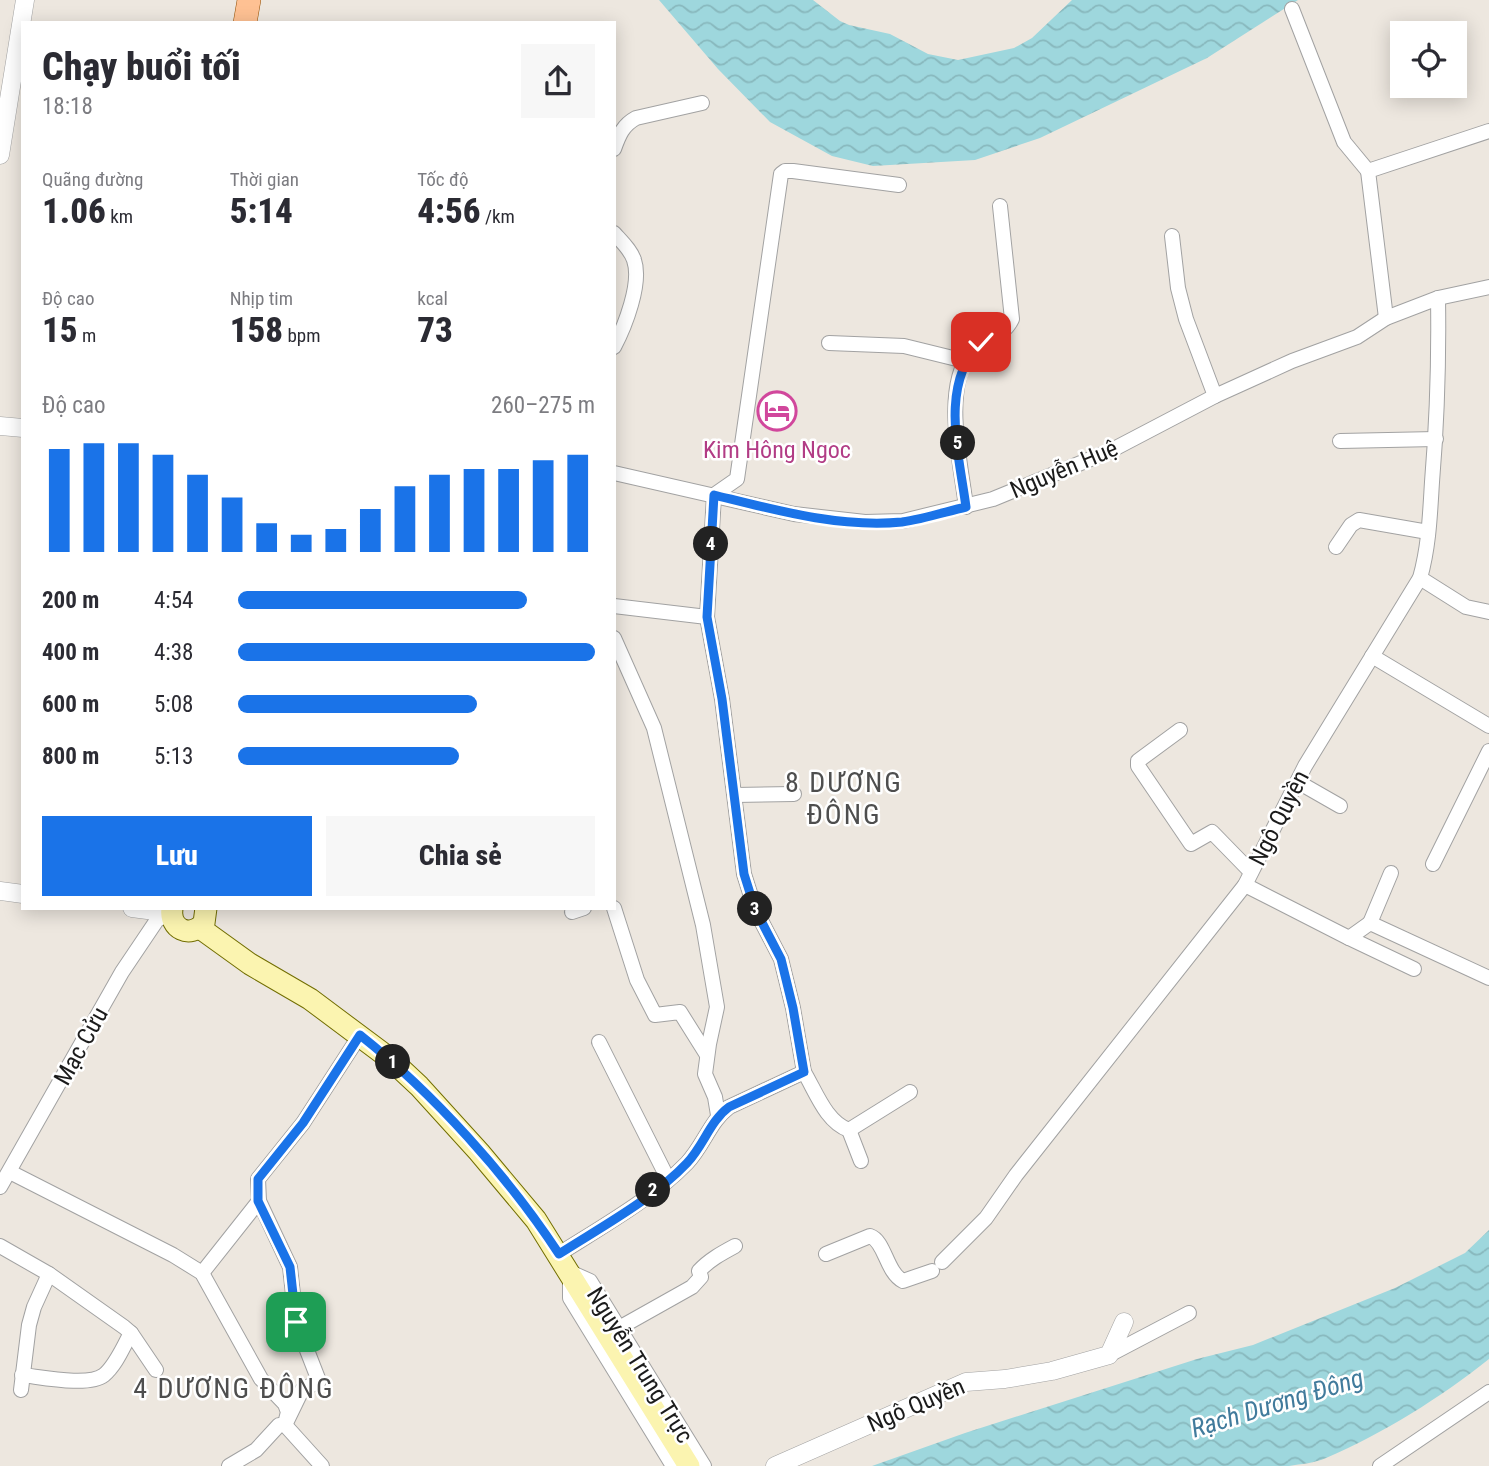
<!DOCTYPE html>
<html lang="vi">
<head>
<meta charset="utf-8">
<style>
	:root { --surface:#fff; --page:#f7f7f7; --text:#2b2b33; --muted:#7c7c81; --accent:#1a73e8 }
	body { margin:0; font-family:"Roboto Condensed",sans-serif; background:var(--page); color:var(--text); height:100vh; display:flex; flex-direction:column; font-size:26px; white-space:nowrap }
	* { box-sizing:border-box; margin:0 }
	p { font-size:23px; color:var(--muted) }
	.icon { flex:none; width:38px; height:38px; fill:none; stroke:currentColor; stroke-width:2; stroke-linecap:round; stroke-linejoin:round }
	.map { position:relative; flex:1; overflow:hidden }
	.drawer { position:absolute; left:21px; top:21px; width:595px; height:889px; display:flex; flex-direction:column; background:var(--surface); border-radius:0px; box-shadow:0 4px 18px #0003 }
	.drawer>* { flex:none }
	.fabs { position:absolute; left:1390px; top:21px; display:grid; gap:14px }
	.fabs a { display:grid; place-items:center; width:77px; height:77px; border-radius:0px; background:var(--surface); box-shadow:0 4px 18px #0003; font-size:35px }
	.pin { position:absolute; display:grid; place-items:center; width:60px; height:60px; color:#fff; margin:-30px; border-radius:14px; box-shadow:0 4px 10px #0006 }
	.km { position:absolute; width:35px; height:35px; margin:-18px; border-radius:50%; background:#222; color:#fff; font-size:19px; line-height:35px; text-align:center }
	.round { display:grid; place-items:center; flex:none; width:74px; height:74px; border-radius:0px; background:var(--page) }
	.summary { display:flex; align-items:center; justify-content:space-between; height:119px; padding:0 21px }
	h1 { font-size:38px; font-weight:800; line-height:52px }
	.metrics { display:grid; grid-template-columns:repeat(3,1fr); gap:10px; height:119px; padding:7px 21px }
	.metrics div { display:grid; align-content:center }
	.metrics b { font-size:35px; font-weight:800 }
	.metrics small { font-size:19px; font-weight:400 }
	.metrics p { font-size:19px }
	.chart { height:196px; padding:14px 21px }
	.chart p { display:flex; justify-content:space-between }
	.chart svg { width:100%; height:126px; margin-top:7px; stroke:var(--accent); stroke-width:6 }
	.cta { display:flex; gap:14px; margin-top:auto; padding:14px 21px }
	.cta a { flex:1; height:80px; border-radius:0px; background:var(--accent); color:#fff; font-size:28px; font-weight:800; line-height:80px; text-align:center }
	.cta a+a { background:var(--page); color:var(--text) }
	ul { padding:0 21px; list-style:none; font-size:23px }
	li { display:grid; grid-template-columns:112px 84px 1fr; align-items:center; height:52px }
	li i { height:18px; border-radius:9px; background:var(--accent) }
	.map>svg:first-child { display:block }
</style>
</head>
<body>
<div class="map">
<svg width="1489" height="1466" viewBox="0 0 1489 1466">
	<defs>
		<pattern id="water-waves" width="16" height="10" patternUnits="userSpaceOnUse" patternTransform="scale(1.75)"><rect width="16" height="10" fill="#9ed7dd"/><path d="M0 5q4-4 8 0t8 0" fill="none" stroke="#88b8bd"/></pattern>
	</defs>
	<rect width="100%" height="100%" fill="#ede7df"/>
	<g fill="url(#water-waves)">
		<path d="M 659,0 L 813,0 L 840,21 L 849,25 L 890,34 L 928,54 L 958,60 L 1014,48 L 1032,38 L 1072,0 L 1298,0 L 1207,58 L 1040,138 L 975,160 L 873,166 L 832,156 L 770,122 L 718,69 Z"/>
		<path d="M 1489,1230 L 1489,1359 C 1440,1398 1384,1433 1326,1458 C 1315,1463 1301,1464 1289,1466 L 872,1466 L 965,1433 L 1197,1359 L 1253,1345 L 1395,1288 L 1465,1253 Z"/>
	</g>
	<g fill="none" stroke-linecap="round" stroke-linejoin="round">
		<g stroke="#a2a2a2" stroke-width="16">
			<g id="minor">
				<path d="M 1292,9 L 1344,142 L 1368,171"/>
				<path d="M 614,149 C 619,135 623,125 636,118 L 702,103"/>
				<path d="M 614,233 C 621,241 631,250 634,260 C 642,283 625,326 614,347"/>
				<path d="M 1172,236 L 1178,288 L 1186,319 L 1215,396"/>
				<path d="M 1386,318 L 1368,171 L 1489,131"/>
				<path d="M 829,343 L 904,346 L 965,361"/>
				<path d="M 1340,441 L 1436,439"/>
				<path d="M 614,473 L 794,514 L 865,522 L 903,521 L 993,499 L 1110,451 L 1215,396 L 1292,361 L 1357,337 L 1386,318 L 1438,298 L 1489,287"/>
				<path d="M 966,507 C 961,463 942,389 971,352 C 984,335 1002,340 1012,319 L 1000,206"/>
				<path d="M 1336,547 L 1351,525 L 1359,520 L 1428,532"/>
				<path d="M 1420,578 L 1466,607 L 1489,612"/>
				<path d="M 614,606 L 707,617"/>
				<path d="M 614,638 L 654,728 L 703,925 L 717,1007 L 709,1044 L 705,1074 L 715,1097 L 718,1115"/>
				<path d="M 1372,656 L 1489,726"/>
				<path d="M 1180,730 L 1138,761 L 1138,766 L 1191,844 L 1212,832 L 1251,872"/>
				<path d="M 1298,782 L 1340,806"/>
				<path d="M 735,795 L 794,794"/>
				<path d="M 1433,864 L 1489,751"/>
				<path d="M 1245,885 L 1349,938 L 1370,923 L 1489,978"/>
				<path d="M 614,908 L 637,980 L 655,1015 L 680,1012 L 707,1055"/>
				<path d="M 572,912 L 584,908"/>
				<path d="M 1370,923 L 1391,873"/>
				<path d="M 1349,938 L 1414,969"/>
				<path d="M 599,1042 L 668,1179"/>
				<path d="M 804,1072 C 816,1092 826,1122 849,1130 L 910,1092"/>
				<path d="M 849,1130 L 861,1161"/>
				<path d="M 10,1172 L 173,1255 L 202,1273 L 261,1379 L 285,1404 L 288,1412 L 286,1420"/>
				<path d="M 0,1187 L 122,972 L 157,920 L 171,913"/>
				<path d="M 0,1246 L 49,1274 L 124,1327 L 131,1333 L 156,1370"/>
				<path d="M 559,1254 C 600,1228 653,1198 687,1163 C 704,1145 710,1121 729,1107 L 804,1072 L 793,1008 L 781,959 L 755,909 L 744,874 L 722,699 L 707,617 L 714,495 L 737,479 L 781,174 L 785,171 L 793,171 L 899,185"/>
				<path d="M 826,1254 L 870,1236 C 885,1241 886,1272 903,1281 L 932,1271"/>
				<path d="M 942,1262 L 986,1218 L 1016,1175 L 1245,885 L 1305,766 L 1420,578 C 1429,546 1430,514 1432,482 C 1437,421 1439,359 1438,298"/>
				<path d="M 202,1273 L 259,1201"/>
				<path d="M 619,1328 L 692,1287 L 701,1277 L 699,1271 C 709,1260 722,1253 735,1246"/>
				<path d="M 1109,1355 L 1189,1313"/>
				<path d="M 22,1375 C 41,1377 89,1387 104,1375 C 116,1365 123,1347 131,1333"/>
				<path d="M 21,1390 L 29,1325 L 34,1307 L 49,1274"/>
				<path d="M 285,1425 L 302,1390 L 319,1381 L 296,1322 L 290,1267 L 259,1201 L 258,1179 L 303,1123 L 360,1035"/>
				<path d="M 285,1425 L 322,1466"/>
				<path d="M 229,1466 L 256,1450 L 279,1425 L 285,1425"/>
				<path d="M 673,1466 L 570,1298 L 570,1272 L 590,1281 L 704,1466"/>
				<path d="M 1380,1466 L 1489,1392"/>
			</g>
		</g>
		<g stroke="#a2a2a2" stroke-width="19">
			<g id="tertiary">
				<path d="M 0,155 L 25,0"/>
				<path d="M 0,426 L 23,428"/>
				<path d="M 0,891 L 23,894"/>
				<path d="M 132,908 L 171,913"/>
				<path d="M 775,1466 L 966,1382 L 1005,1379 L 1052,1371 L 1109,1355 L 1124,1322"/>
			</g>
		</g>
		<g stroke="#726e02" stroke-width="23">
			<g id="secondary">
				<path d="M 172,908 C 169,929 190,939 204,923 L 206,908"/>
				<path d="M 200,928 L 250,964 L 310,999 L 389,1058 L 419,1086 L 479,1152 L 536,1220 L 689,1466"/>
			</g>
		</g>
		<g stroke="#914c00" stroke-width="24">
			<path id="primary" d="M 245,23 L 249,0"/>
		</g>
		<use href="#minor" stroke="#fff" stroke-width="14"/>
		<use href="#tertiary" stroke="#fff" stroke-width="18"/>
		<use href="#secondary" stroke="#fbf4b0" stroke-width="21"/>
		<use href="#primary" stroke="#fec193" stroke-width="23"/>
	</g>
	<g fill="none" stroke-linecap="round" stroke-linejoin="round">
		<g stroke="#fff" stroke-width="14">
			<path id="route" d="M 296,1322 L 290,1267 L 258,1201 L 258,1179 L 303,1123 L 360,1035 C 433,1093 508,1176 559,1254 C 601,1227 653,1199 687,1163 C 704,1145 710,1121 729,1107 L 804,1072 L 793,1008 L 781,959 L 755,909 L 744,874 L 722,699 L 707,617 L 714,495 C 775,510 839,528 902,522 C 923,519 945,512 966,507 C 959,454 939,384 981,342"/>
		</g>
		<use href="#route" stroke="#1a73e8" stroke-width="9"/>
	</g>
	<defs>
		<g id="hotel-ring" transform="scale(2.0125)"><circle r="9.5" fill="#fff" stroke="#d1479c" stroke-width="1.5"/><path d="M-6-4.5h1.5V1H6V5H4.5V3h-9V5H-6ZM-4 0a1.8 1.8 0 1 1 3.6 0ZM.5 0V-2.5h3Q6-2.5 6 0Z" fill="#d1479c"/></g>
	</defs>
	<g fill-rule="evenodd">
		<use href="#hotel-ring" x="777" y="411"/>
	</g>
	<g text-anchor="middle" stroke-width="5" stroke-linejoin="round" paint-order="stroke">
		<g font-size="24" fill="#b23c85" stroke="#fff">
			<text x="777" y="458">Kim Hông Ngoc</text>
		</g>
		<g font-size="24" fill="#1b1b1b" stroke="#fff">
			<text transform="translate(1064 469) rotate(-23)" y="8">Nguyễn Huệ</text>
			<text transform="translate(1279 818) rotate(-63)" y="8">Ngô Quyền</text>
			<text transform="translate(81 1046) rotate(-61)" y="8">Mạc Cửu</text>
			<text transform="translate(640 1365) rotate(58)" y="8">Nguyễn Trung Trực</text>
			<text transform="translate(916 1405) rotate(-23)" y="8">Ngô Quyền</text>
		</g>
		<g font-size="26" font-style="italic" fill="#417b9c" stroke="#fff">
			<text transform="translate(1277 1403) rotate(-17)" y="9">Rạch Dương Đông</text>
		</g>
		<g font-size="28" letter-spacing="2" fill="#4e4e4e" stroke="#fff">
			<text x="844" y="792">8 DƯƠNG<tspan x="844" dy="32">ĐÔNG</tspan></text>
			<text x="234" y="1398">4 DƯƠNG ĐÔNG</text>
		</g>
	</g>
</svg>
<div class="fabs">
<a><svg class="icon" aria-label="locate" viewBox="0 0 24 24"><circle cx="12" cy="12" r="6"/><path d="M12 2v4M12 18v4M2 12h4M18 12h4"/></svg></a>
</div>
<div class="pin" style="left:296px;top:1322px;background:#1e9e55"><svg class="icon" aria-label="arrive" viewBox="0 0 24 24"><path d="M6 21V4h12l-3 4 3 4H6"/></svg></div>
<div class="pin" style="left:981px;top:342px;background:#d93025"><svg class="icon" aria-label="check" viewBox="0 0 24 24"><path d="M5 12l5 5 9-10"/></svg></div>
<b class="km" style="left:393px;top:1062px">1</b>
<b class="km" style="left:653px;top:1190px">2</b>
<b class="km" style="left:755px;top:909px">3</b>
<b class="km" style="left:711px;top:544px">4</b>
<b class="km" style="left:958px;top:443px">5</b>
<section class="drawer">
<div class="summary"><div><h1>Chạy buổi tối</h1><p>18:18</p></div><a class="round"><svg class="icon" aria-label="share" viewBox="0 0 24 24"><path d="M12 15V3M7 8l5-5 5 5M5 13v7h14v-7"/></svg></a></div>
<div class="metrics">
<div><p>Quãng đường</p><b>1.06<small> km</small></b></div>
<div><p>Thời gian</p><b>5:14</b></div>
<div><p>Tốc độ</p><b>4:56<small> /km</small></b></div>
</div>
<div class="metrics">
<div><p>Độ cao</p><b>15<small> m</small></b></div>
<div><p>Nhịp tim</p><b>158<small> bpm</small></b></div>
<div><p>kcal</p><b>73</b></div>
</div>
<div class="chart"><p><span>Độ cao</span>260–275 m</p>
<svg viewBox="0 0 160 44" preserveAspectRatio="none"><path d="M5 44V8M15 44V6M25 44V6M35 44V10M45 44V17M55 44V25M65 44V34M75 44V38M85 44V36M95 44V29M105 44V21M115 44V17M125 44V15M135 44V15M145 44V12M155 44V10"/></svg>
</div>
<ul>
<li><b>200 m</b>4:54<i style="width:81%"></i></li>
<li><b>400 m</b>4:38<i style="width:100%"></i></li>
<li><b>600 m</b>5:08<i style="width:67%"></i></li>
<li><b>800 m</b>5:13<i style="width:62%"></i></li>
</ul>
<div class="cta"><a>Lưu</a><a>Chia sẻ</a></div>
</section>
</div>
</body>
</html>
